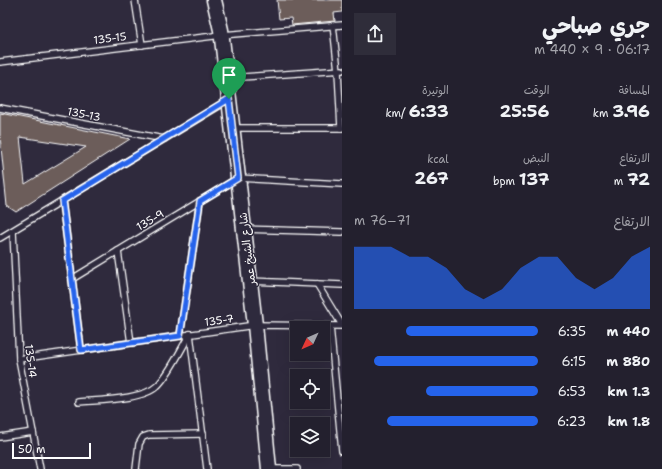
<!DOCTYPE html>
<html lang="ar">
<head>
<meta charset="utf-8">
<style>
	:root { --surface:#23202e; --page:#2f2d3a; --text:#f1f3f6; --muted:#a3a3aa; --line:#403e4a; --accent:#2563eb }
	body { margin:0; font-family:"Shantell Sans","Playpen Sans Arabic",sans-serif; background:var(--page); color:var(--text); direction:rtl; height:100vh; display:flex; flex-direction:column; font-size:15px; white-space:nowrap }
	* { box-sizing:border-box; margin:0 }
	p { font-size:13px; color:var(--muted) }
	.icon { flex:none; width:22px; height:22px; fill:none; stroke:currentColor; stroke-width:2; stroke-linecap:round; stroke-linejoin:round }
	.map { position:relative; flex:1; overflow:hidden; direction:ltr }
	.details { display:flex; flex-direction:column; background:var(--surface); width:320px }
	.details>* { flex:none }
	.needle { width:26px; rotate:226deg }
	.tools { position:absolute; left:290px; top:321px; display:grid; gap:8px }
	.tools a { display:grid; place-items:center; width:40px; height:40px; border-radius:0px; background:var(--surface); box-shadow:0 4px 16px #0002,0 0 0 1px var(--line); font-size:20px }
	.scale { position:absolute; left:12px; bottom:10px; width:79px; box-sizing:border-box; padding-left:4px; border:2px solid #fff; border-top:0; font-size:11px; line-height:14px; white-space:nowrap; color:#fff; -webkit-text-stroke:3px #2f2a3d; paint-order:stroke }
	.pin { position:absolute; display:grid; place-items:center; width:34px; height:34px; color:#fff; margin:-41px -17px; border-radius:50% 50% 50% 0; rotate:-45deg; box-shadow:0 0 4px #0007 }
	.pin .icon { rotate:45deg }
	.round { display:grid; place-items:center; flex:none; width:42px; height:42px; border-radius:0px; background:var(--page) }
	.head { display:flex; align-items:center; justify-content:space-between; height:68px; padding:0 12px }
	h1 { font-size:22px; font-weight:700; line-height:30px }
	.figures { display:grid; grid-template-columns:repeat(3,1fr); gap:6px; height:68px; padding:4px 12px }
	.figures div { display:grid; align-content:center }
	.figures b { font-size:17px; font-weight:700 }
	.figures small { font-size:11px; font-weight:400 }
	.figures p { font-size:11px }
	.chart { height:112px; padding:8px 12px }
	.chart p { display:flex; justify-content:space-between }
	.chart svg { width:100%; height:72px; margin-top:4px; fill:var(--accent); opacity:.7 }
	ul { padding:0 12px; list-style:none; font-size:13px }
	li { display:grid; grid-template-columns:64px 48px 1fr; align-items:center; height:30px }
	li i { height:10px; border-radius:5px; background:var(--accent) }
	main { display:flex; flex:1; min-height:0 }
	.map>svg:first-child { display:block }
</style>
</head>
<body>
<main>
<section class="details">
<div class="head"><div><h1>جري صباحي</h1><p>06:17 · 9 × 440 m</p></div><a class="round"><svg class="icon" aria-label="share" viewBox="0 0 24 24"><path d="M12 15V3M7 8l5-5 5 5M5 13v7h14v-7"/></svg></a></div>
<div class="figures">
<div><p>المسافة</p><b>3.96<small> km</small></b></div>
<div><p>الوقت</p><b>25:56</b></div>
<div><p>الوتيرة</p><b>6:33<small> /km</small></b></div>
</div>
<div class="figures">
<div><p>الارتفاع</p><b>72<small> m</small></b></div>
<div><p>النبض</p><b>137<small> bpm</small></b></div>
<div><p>kcal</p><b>267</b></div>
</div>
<div class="chart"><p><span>الارتفاع</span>71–76 m</p>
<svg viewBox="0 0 160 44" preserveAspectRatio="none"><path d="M0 44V6L10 6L20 6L30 12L40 12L50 19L60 32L70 38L80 32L90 19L100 12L110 12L120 25L130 32L140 25L150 12L160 6V44z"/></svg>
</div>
<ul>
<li><b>440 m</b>6:35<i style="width:72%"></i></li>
<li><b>880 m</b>6:15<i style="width:89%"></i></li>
<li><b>1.3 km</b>6:53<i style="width:61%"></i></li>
<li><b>1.8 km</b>6:23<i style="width:82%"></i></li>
</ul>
</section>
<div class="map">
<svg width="342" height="469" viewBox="0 0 342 469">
	<rect width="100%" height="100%" fill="#2f2a3d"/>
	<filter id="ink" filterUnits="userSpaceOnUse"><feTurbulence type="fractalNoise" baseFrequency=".025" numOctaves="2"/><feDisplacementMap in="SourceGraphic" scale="8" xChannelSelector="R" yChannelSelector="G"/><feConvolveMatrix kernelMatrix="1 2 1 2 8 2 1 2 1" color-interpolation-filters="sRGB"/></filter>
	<g filter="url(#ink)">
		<g fill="#6c5d5a" stroke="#fff" fill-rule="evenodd">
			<path d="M 277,0 L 342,0 L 342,12 L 334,13 L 335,21 L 292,25 L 291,18 L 279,19 Z"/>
			<path d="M 0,113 L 130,139 L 16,212 L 7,206 L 0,137 ZM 20,137 L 86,147 L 25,184 Z"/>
		</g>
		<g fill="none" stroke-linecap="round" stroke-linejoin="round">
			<g stroke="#fff" stroke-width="8">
				<g id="service">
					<path d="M 135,0 L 142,45"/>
					<path d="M 333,25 L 338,71 L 341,128"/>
					<path d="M 0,62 L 222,35 L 342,25"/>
					<path d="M 227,78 L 342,70"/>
					<path d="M 0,108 L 164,139"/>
					<path d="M 233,128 L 342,128"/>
					<path d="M 62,201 L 81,350"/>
					<path d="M 244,229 L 342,232"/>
					<path d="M 13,231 L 19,359 L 40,469"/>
					<path d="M 0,238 L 227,101"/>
					<path d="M 118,251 L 131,343"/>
					<path d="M 72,279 L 238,178 L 342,184"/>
					<path d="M 250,281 L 342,285"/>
					<path d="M 317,284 L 342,325"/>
					<path d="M 330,326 L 342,451"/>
					<path d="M 190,334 L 207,469"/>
					<path d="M 180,336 L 200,201"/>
					<path d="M 19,359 L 255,325 L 342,326"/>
					<path d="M 79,402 C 99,400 143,400 157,386 C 169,375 181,349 190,334"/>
					<path d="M 0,437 L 33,432"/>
					<path d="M 136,469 L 139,444 L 143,437 L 149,435 L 203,434"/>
					<path d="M 269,469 L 297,469"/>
				</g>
			</g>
			<g stroke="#fff" stroke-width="17">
				<path id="tertiary" d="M 214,0 L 221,30 L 229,99 L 255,325 L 269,469"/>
			</g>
			<use href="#service" stroke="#2f2a3d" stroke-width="5.5"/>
			<use href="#tertiary" stroke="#2f2a3d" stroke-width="14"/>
		</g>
	</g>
	<g fill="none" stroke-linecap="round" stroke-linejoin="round" filter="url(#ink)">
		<g stroke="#fff" stroke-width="8">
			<path id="route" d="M 229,99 L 238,178 L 200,201 L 180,336 L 81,350 L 62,201 Z"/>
		</g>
		<use href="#route" stroke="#2563eb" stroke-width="5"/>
	</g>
	<g text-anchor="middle" stroke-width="3" stroke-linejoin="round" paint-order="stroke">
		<g font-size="11" fill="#fff" stroke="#2f2a3d">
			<text transform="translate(110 38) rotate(-7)" y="4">135-15</text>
			<text transform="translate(84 114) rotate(11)" y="4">135-13</text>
			<text transform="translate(150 220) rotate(-31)" y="4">135-9</text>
			<text transform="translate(247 249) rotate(-97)" y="4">شارع الشيخ عمر</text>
			<text transform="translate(219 320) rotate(-8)" y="4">135-7</text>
			<text transform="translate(31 361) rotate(83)" y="4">135-14</text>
		</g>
	</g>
</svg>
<div class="tools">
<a><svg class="needle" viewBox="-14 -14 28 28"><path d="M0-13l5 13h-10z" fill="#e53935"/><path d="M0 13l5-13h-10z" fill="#a3a3aa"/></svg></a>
<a><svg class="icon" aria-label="locate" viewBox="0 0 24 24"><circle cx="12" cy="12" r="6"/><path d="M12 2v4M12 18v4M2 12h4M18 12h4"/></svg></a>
<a><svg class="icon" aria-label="layers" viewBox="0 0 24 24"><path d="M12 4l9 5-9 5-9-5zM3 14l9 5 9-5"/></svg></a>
</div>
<div class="scale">50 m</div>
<div class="pin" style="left:229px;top:99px;background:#1e9e55"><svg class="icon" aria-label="arrive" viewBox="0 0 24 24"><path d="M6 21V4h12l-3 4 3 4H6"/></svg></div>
</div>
</main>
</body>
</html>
